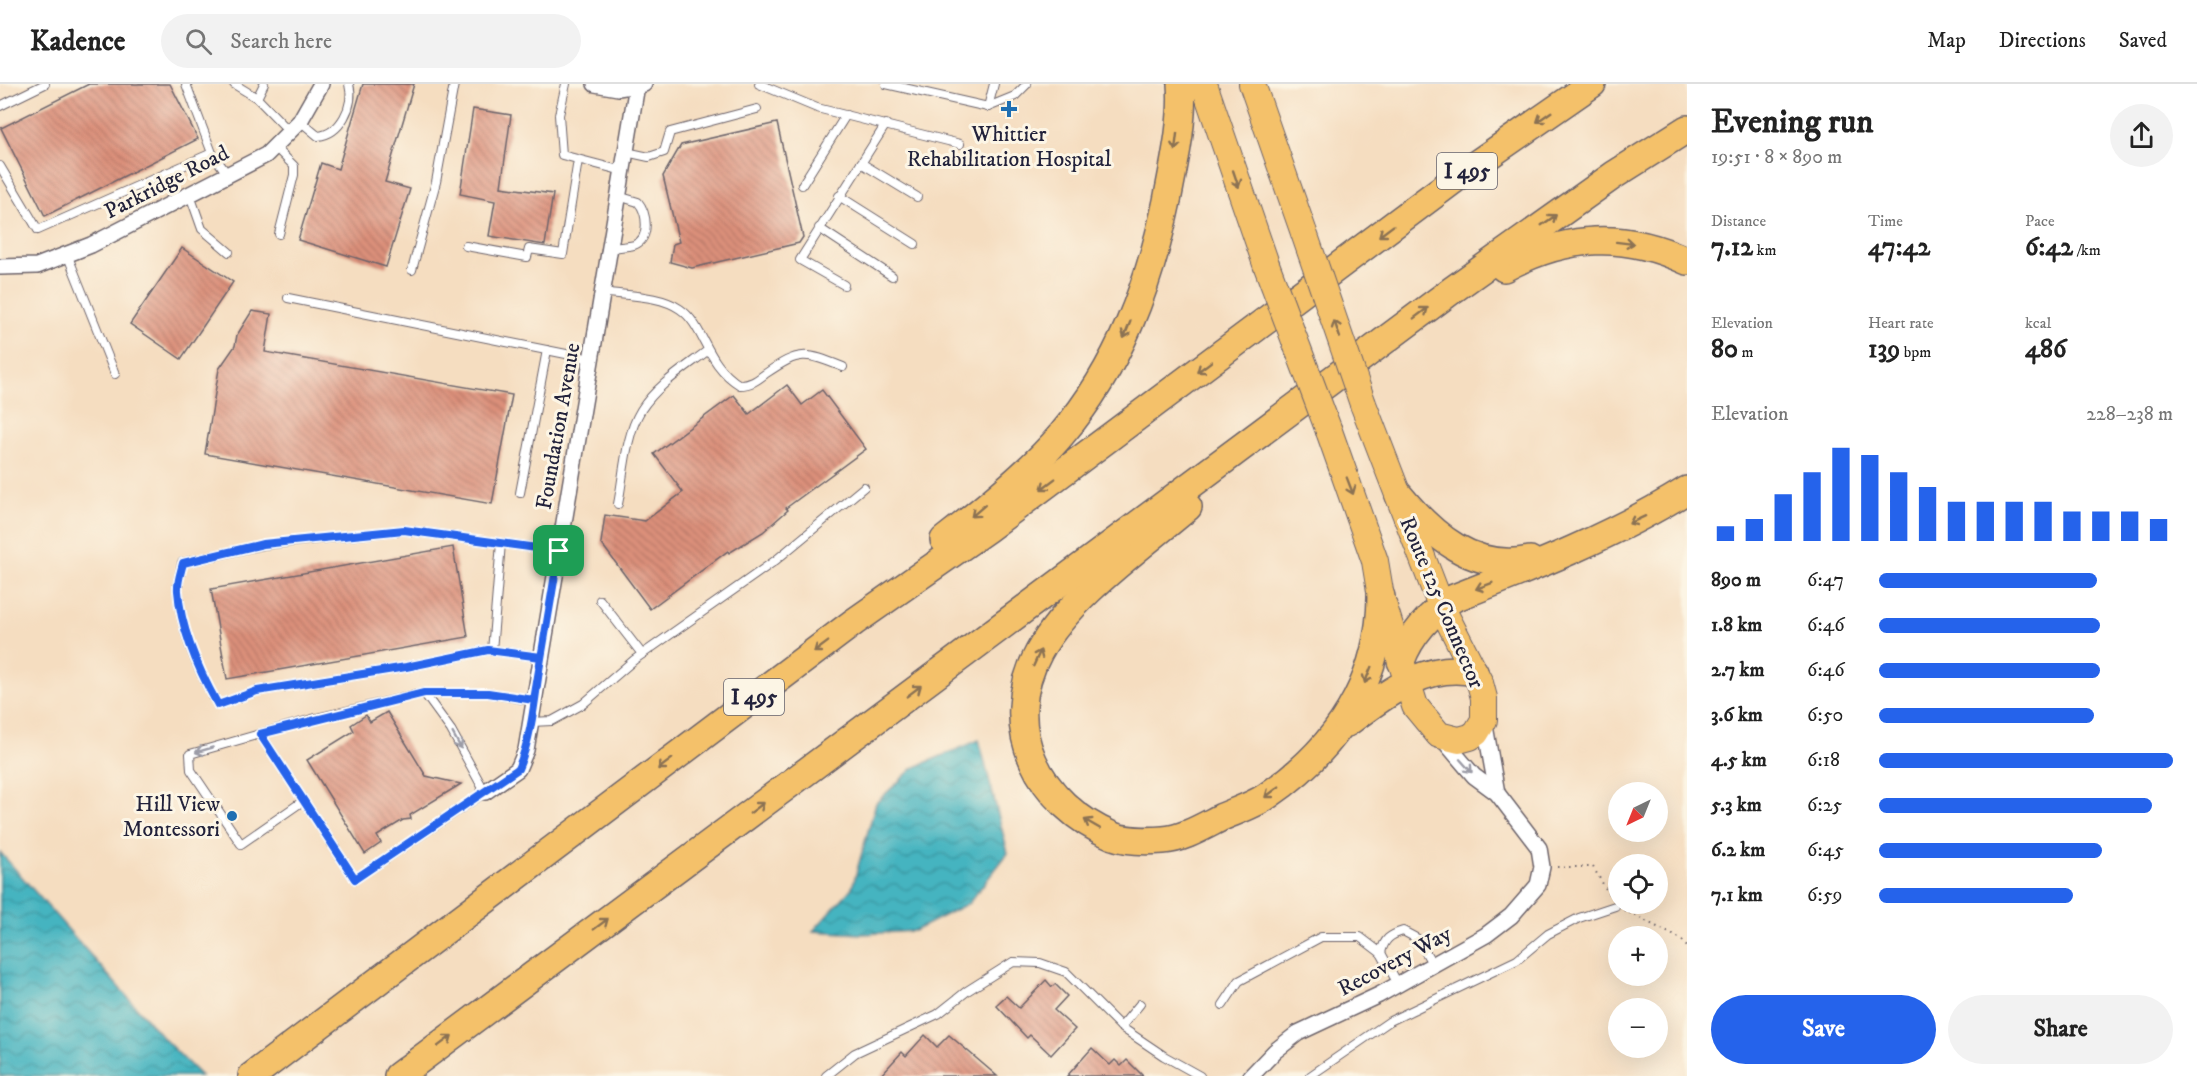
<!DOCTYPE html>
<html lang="en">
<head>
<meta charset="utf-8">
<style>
	:root { --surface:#fff; --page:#f2f2f2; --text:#222; --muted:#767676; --line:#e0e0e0; --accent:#2563eb }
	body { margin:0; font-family:"IM FELL DW Pica",serif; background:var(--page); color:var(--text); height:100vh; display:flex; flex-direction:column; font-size:22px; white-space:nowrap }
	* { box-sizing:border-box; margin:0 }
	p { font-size:20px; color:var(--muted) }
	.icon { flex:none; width:33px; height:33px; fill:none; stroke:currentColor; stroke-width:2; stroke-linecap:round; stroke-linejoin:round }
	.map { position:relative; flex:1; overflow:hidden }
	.side { display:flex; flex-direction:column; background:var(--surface); width:510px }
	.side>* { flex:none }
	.needle { width:39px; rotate:223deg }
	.tools { position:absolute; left:1608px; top:698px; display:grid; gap:12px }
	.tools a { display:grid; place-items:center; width:60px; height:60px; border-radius:50%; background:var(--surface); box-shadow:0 6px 24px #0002; font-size:30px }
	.pin { position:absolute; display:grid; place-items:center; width:51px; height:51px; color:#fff; margin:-26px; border-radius:12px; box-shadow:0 3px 9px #0006 }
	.round { display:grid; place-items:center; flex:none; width:63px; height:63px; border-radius:32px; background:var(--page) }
	.summary { display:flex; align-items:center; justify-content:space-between; height:102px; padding:0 24px }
	h1 { font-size:33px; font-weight:700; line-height:45px }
	.stats { display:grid; grid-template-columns:repeat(3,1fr); gap:9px; height:102px; padding:6px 24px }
	.stats div { display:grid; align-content:center }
	.stats b { font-size:26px; font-weight:700 }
	.stats small { font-size:16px; font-weight:400 }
	.stats p { font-size:16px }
	.chart { height:168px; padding:12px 24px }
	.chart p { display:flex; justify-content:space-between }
	.chart svg { width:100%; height:108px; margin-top:6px; stroke:var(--accent); stroke-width:6 }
	.action { display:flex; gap:12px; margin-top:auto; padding:12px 24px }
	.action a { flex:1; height:69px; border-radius:36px; background:var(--accent); color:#fff; font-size:24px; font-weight:700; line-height:69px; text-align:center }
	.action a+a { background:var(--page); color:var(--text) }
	ul { padding:0 24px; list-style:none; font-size:20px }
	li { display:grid; grid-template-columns:96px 72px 1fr; align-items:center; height:45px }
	li i { height:15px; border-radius:8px; background:var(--accent) }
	header { display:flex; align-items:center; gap:36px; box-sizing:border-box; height:84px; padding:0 30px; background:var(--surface); border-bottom:2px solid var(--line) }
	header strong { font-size:28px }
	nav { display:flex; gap:33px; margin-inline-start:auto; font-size:21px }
	.search { width:420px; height:54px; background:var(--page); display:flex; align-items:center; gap:15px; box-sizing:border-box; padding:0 21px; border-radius:33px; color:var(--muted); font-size:22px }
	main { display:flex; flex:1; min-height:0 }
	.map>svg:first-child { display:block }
</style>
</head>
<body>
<header>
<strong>Kadence</strong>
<div class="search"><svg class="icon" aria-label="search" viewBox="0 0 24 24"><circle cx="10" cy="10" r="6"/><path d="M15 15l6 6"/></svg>Search here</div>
<nav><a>Map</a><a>Directions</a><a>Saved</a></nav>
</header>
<main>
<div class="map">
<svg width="1687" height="992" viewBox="0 0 1687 992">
	<defs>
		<pattern id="water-waves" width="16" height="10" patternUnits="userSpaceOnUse" patternTransform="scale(1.5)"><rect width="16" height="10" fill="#45b4c0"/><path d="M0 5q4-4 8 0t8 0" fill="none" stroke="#39929d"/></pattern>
		<pattern id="building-back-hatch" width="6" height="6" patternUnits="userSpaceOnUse" patternTransform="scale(1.5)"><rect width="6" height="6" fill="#dc907a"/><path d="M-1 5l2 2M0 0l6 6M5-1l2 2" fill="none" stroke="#b27565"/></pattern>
	</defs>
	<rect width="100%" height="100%" fill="#fcf5e5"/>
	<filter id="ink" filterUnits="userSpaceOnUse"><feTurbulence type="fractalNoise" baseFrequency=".0167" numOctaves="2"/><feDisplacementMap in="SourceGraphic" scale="12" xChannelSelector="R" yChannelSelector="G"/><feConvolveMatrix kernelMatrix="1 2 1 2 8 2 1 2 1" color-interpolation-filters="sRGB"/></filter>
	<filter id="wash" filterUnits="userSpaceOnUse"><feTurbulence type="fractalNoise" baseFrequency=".008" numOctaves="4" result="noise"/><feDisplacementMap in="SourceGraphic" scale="24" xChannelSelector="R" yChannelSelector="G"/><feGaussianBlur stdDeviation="1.35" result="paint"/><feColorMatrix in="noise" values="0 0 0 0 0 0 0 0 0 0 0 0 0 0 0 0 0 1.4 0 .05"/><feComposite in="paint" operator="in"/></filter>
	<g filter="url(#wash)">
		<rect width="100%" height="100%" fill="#f5ddc0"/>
		<g fill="url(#water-waves)" stroke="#346b7e" stroke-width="1.5">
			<path d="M 979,656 L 1008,769 L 969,819 L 914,847 L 862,850 L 813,847 L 852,804 L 876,719 L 913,684 Z"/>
			<path d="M 0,768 L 166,957 L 201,992 L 0,992 Z"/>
		</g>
		<g id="blocks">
			<g fill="url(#building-back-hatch)">
				<path d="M 89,0 L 170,0 L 198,55 L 45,132 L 1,44 Z"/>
				<path d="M 363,0 L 414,0 L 385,98 L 410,105 L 386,183 L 298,156 L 321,79 L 338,85 Z"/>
				<path d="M 473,25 L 511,31 L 501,103 L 553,110 L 545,161 L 489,152 L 495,117 L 460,110 Z"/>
				<path d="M 777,39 L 803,153 L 799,159 L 692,184 L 670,178 L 673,160 L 679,158 L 663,92 L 681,61 Z"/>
				<path d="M 182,164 L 233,198 L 181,275 L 130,240 Z"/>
				<path d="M 252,227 L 271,230 L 265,268 L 512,311 L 492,420 L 205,370 L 219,285 L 235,262 L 237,251 Z"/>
				<path d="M 787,301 L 802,321 L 822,306 L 866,365 L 786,424 L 788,426 L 763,448 L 729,469 L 728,467 L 650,525 L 601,459 L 605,431 L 645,437 L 683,408 L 654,370 L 734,311 L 749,330 Z"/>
				<path d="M 453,463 L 468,553 L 227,595 L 211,505 Z"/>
				<path d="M 387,628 L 426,692 L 461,700 L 410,731 L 411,735 L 403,736 L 377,752 L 381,759 L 365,770 L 307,676 L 354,647 L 351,641 L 366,631 L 370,638 Z"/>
				<path d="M 1046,896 L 1052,903 L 1055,900 L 1067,912 L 1054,926 L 1075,945 L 1051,971 L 1030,951 L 1027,954 L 996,921 L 1006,912 L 1019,924 Z"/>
				<path d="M 925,951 L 937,963 L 949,951 L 997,992 L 880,992 L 902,968 L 906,972 Z"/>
				<path d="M 1092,964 L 1110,981 L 1115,976 L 1121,982 L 1127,976 L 1143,992 L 1067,992 Z"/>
			</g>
		</g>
	</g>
	<g filter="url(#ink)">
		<use href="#blocks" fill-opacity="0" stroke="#6c636a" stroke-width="1.5"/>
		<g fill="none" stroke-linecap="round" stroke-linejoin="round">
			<g stroke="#6c636a" stroke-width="10">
				<g id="service">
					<path d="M 186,0 L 212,69 L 228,91"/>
					<path d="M 234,0 L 257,14 L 289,47"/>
					<path d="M 566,0 L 559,31 L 562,71 L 623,87"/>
					<path d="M 759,0 L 817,24 L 960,60"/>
					<path d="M 886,0 L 988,23 L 994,0"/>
					<path d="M 257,14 L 264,0"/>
					<path d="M 0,22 L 45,0"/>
					<path d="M 988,23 L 1015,12 L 1027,0"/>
					<path d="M 300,37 L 318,52 C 340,50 355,22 349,0"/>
					<path d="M 274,62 L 294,82 L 294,91 L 279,150"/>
					<path d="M 626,68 L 649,73 L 664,68 L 670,48 L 757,25"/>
					<path d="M 861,79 L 917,113"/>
					<path d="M 0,82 L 38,146 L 212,69"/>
					<path d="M 802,101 L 846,31"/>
					<path d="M 190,111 L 202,145 L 229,168"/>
					<path d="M 839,112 L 915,160"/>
					<path d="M 819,144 L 892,192"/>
					<path d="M 466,162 L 527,173 L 529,165 L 563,170 L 578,76"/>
					<path d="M 610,164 C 617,163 627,163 634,161 C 651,155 647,128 638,118 L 618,112"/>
					<path d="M 67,170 L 115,290"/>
					<path d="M 412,186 L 436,98 L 454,0"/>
					<path d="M 844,201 L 800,176 L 886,40"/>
					<path d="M 602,208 C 626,212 660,211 680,225 C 705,242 705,280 740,301 C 751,301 757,296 765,290 C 800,266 805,268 843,283"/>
					<path d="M 288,214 L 591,275"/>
					<path d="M 520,409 L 547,266"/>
					<path d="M 618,420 C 624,391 625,352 641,326 C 657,301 685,284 707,267"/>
					<path d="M 600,516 L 642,570"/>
					<path d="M 492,567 L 501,459"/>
					<path d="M 541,573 L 488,566 L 406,583 L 257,607 L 218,621 C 198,587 181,547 178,507 C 177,498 181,488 182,479 L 263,461 L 404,446 L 559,467"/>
					<path d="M 531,638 L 552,637 L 583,620 L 634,576 L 776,476 L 864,403"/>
					<path d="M 260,650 L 355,795 L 485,708 L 451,646 L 424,609"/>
					<path d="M 303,717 L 241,760 L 191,686 L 190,670 L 316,634 L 424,609 L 488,609 L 534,617"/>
					<path d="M 1381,869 C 1384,855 1390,851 1403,847 L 1418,855 L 1433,881"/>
					<path d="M 1223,921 L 1239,897 L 1321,853 L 1360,853 L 1381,869 L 1398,900"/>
					<path d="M 1121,943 L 1140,920"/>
					<path d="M 826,992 L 855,969 L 938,930 L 967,907 L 1013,878 L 1040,879 L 1066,888 L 1121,943 L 1164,972 L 1200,992"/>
					<path d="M 1310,992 L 1390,937 L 1517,876 L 1548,850 L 1579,834 L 1615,822"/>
				</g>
			</g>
			<g stroke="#6c636a" stroke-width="18">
				<g id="minor">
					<path d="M 595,0 L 618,4 L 644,0"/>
					<path d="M 0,183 L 37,182 L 91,161 L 266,71 L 300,37 L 321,0"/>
					<path d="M 1484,636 L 1497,709"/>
					<path d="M 485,708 L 518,685 L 526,666 L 637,1"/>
					<path d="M 1251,992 L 1275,967 L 1298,949 L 1379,911 L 1486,851 L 1511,832 L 1538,801 L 1542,783 L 1539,764 L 1497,709 L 1474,692 L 1440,652"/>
				</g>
			</g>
			<g stroke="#6c636a" stroke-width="28">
				<g id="trunk">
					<path d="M 1204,0 L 1266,180"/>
					<path d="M 1252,0 L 1304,149"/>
					<path d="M 1329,347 L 1375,477 L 1381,513 L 1415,622 L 1439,651 L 1459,656 L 1470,653 L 1476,649 L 1484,636 L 1484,614 L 1480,599 L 1441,522 L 1363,320"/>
				</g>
			</g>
			<g stroke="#6c636a" stroke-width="30">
				<g id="motorway">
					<path d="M 1504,184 C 1566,151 1623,147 1687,177"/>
					<path d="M 1399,411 C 1432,451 1473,488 1530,476"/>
					<path d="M 1188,423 C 1140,464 1069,513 1039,568 C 998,643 1039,721 1113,752 C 1126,757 1149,757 1163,756 C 1183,755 1204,742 1222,733 C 1236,727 1254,721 1267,712 C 1337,664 1380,600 1381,513"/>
					<path d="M 944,456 C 980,428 1033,385 1062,350 C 1119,283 1149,202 1167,117 C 1174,80 1184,37 1181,0"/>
					<path d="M 1401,577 C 1410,552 1431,528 1454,514 C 1534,483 1615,451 1687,406"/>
					<path d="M 1347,639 C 1384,612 1425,577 1474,588"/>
					<path d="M 252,992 L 854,538 L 987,445 L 1459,92 L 1592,0"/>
					<path d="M 398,992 L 1451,207 L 1614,91 L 1687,45"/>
				</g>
			</g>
			<g stroke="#6c636a" stroke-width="2" stroke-dasharray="1.5 4.5" stroke-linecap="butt">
				<path d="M 1557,783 L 1593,783 L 1610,812"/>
				<path d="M 1624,826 L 1681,855 L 1687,863"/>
			</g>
			<use href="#service" stroke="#fff" stroke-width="8"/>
			<use href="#minor" stroke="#fff" stroke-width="15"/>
			<use href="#trunk" stroke="#f4c16b" stroke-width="26"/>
			<use href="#motorway" stroke="#f4c16b" stroke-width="27"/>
			<g stroke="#6c636a" stroke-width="28" stroke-linecap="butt">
				<g id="trunk-bridge">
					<path d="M 1304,149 L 1363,320"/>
					<path d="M 1266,180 L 1329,347"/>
				</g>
			</g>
			<use href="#trunk-bridge" stroke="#f4c16b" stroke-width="26"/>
		</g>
		<defs><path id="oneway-shaft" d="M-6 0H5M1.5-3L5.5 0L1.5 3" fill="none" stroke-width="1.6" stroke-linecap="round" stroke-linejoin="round" transform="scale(1.5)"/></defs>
		<g stroke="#8b7253">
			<use href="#oneway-shaft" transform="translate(1544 33) rotate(145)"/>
			<use href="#oneway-shaft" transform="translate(1176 58) rotate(97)"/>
			<use href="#oneway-shaft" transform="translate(1236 95) rotate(71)"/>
			<use href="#oneway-shaft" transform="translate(1549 136) rotate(-35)"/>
			<use href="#oneway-shaft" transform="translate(1386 147) rotate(143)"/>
			<use href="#oneway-shaft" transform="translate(1625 159) rotate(7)"/>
			<use href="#oneway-shaft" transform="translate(1421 229) rotate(-37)"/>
			<use href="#oneway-shaft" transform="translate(1337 245) rotate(-109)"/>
			<use href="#oneway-shaft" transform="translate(1127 246) rotate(112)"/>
			<use href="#oneway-shaft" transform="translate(1204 283) rotate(143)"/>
			<use href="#oneway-shaft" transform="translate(1048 400) rotate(143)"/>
			<use href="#oneway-shaft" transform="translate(1350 402) rotate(69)"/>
			<use href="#oneway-shaft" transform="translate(978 427) rotate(139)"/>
			<use href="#oneway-shaft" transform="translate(1637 436) rotate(155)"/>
			<use href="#oneway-shaft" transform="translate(1484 502) rotate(159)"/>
			<use href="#oneway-shaft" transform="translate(821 563) rotate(143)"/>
			<use href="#oneway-shaft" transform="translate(1037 574) rotate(-66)"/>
			<use href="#oneway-shaft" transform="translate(1368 591) rotate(112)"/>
			<use href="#oneway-shaft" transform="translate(914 607) rotate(-37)"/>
			<use href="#oneway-shaft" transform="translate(665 680) rotate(143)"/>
			<use href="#oneway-shaft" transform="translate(1272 708) rotate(143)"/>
			<use href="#oneway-shaft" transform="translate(757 724) rotate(-37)"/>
			<use href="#oneway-shaft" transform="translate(1092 740) rotate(-150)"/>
			<use href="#oneway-shaft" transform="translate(601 840) rotate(-37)"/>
			<use href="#oneway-shaft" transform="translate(445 957) rotate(-37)"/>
		</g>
		<g stroke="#9c9ca7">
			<use href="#oneway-shaft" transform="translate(457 657) rotate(61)"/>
			<use href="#oneway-shaft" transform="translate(204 666) rotate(164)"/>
			<use href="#oneway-shaft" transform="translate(1466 682) rotate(48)"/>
		</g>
	</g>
	<g fill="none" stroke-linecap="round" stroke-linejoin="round" filter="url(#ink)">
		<g stroke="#fff" stroke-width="12">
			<path id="route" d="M 559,467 L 404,446 L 263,460 L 183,479 C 181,488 177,498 178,507 C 181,547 199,587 218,621 L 257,607 L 406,583 L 488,566 L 541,573 C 535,610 533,650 518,685 L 355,795 L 260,650 L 424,609 L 488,609 L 534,616 L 559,467"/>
		</g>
		<use href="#route" stroke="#2563eb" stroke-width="8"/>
	</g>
	<g fill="#1f6fb2" stroke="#fcf5e5" stroke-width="2">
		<path d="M1006 16h6v6h6v6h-6v6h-6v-6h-6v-6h6z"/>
		<circle cx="232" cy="732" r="6"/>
	</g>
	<g text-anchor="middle" stroke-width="6" stroke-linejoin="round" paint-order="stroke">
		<g fill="#fcf5e5" stroke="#63616e" stroke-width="1.5">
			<rect x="1437" y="69" width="60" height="36" rx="4.5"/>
			<rect x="724" y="595" width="60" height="36" rx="4.5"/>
		</g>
		<g font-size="21" font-weight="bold" fill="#22223b">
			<text x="1467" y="94">I 495</text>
			<text x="754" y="620">I 495</text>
		</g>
		<g font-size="22" fill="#22223b" stroke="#fcf5e5">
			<text x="1009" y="57">Whittier<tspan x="1009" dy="25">Rehabilitation Hospital</tspan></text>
			<text x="220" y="727" text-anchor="end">Hill View<tspan x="220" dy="25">Montessori</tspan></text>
		</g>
		<g font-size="22" fill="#22223b" stroke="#fcf5e5">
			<text transform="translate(166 97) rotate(-27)" y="8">Parkridge Road</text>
			<text transform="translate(557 342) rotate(-80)" y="8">Foundation Avenue</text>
			<text transform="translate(1443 518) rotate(67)" y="8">Route 125 Connector</text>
			<text transform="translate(1394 876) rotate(-28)" y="8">Recovery Way</text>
		</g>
	</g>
</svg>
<div class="tools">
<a><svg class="needle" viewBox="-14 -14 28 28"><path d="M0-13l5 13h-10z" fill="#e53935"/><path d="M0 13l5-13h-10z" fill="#767676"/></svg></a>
<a><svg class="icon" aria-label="locate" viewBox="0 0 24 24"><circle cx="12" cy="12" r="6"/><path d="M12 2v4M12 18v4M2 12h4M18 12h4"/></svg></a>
<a>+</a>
<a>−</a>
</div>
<div class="pin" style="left:559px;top:467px;background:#1e9e55"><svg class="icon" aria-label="arrive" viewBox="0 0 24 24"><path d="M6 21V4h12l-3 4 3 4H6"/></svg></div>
</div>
<section class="side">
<div class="summary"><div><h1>Evening run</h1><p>19:51 · 8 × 890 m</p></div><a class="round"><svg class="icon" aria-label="share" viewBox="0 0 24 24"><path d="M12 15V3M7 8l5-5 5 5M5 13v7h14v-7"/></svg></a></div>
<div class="stats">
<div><p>Distance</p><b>7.12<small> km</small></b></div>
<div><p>Time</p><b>47:42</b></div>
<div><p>Pace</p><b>6:42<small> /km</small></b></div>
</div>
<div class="stats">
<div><p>Elevation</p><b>80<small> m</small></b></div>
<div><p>Heart rate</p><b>139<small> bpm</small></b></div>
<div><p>kcal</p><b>486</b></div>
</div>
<div class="chart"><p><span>Elevation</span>228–238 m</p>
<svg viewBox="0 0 160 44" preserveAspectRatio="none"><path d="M5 44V38M15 44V35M25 44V25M35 44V16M45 44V6M55 44V9M65 44V16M75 44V22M85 44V28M95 44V28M105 44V28M115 44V28M125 44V32M135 44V32M145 44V32M155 44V35"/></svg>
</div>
<ul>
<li><b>890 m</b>6:47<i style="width:74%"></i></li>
<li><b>1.8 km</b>6:46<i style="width:75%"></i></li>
<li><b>2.7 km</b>6:46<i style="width:75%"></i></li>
<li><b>3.6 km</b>6:50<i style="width:73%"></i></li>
<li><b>4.5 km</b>6:18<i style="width:100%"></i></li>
<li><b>5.3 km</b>6:25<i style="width:93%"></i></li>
<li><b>6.2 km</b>6:45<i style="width:76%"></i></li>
<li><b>7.1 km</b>6:59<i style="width:66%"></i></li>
</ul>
<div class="action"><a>Save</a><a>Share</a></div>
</section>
</main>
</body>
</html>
